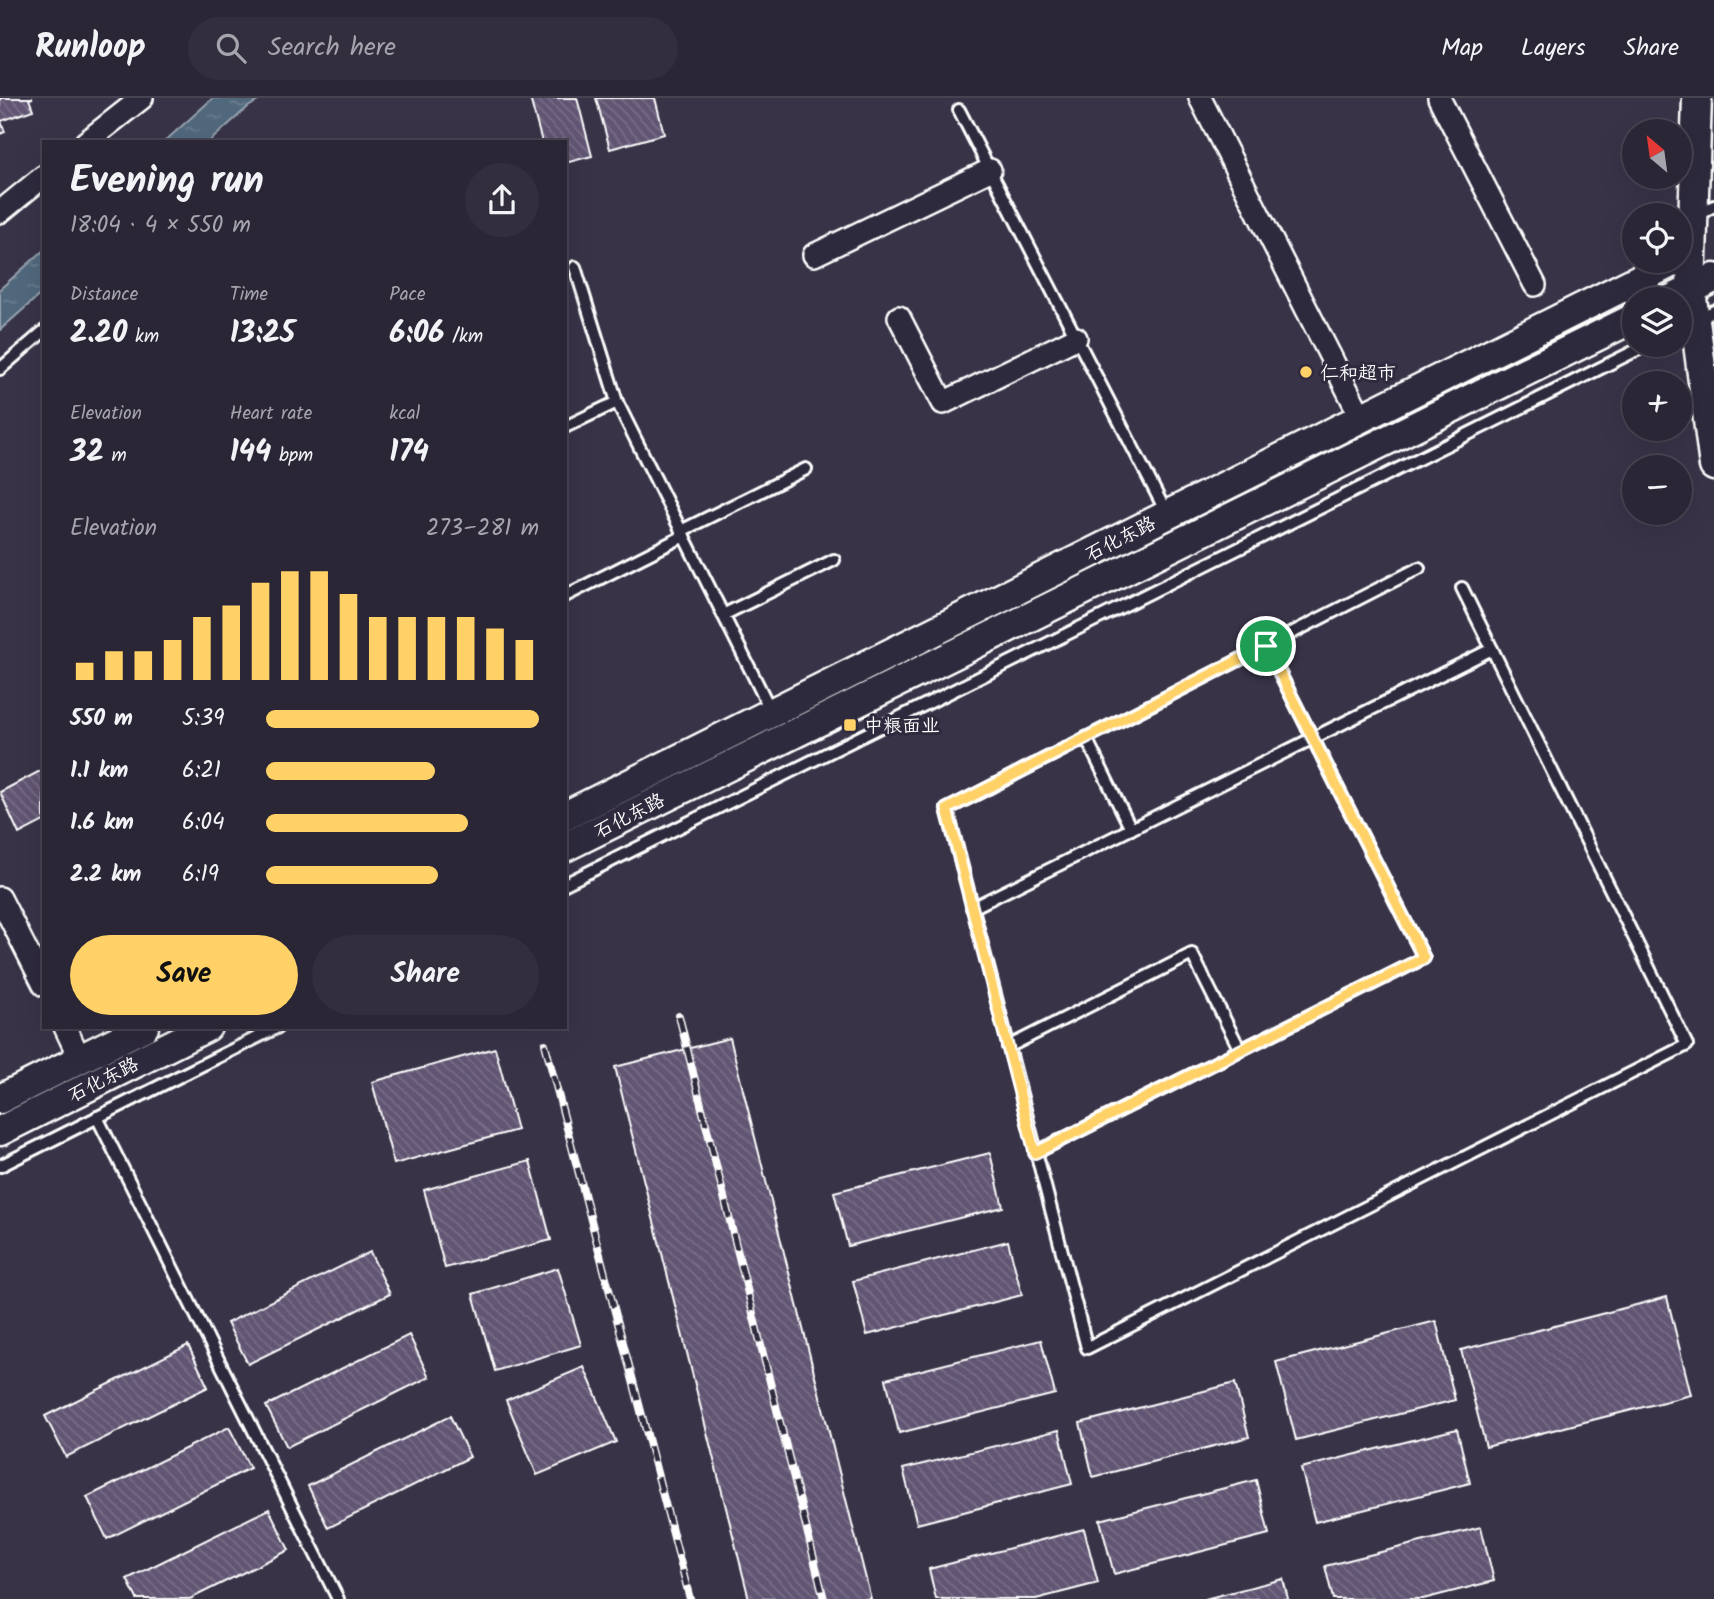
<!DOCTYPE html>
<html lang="en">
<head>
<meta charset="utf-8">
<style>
	:root { --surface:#2b2636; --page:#332e3e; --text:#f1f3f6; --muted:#a6a5ad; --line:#474351; --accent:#ffd166 }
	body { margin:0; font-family:Kalam,"LXGW WenKai TC",sans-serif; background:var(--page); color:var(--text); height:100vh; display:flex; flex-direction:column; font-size:26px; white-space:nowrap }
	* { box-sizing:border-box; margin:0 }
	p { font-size:23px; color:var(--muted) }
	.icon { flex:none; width:38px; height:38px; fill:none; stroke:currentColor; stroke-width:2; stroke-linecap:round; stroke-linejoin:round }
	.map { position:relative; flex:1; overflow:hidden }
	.sheet { position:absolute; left:42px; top:42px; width:525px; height:889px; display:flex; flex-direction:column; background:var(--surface); border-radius:0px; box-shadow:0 7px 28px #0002,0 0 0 2px var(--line) }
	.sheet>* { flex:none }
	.needle { width:46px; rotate:331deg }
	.buttons { position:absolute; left:1622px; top:21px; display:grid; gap:14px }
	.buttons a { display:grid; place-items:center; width:70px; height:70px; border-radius:50%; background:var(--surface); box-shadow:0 7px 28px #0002,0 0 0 2px var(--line); font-size:35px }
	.pin { position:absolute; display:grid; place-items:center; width:60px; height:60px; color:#fff; margin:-30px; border:4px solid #fff; border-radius:50%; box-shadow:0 2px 7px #0007 }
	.round { display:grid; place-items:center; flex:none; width:74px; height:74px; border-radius:37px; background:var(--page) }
	.headline { display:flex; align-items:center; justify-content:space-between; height:119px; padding:0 28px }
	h1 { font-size:38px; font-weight:700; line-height:52px }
	.figures { display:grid; grid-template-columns:repeat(3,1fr); gap:10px; height:119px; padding:7px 28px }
	.figures div { display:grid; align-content:center }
	.figures b { font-size:30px; font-weight:700 }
	.figures small { font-size:19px; font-weight:400 }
	.figures p { font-size:19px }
	.chart { height:196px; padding:14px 28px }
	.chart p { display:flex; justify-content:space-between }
	.chart svg { width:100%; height:126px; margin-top:7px; stroke:var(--accent); stroke-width:6 }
	.cta { display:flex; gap:14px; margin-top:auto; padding:14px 28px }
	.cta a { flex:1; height:80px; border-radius:42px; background:var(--accent); color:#111; font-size:28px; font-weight:700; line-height:80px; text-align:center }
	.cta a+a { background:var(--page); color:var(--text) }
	ul { padding:0 28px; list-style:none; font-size:23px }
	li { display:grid; grid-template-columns:112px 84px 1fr; align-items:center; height:52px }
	li i { height:18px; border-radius:9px; background:var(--accent) }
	header { display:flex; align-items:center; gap:42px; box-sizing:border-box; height:98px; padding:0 35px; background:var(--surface); border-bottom:2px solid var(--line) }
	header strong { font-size:33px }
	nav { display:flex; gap:38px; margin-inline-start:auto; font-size:24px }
	.search { width:490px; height:63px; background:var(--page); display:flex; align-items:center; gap:18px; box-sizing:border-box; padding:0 24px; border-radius:38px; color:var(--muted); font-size:26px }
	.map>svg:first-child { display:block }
</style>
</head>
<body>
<header>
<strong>Runloop</strong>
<div class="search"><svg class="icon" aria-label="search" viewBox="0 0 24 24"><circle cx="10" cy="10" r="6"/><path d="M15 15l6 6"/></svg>Search here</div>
<nav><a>Map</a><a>Layers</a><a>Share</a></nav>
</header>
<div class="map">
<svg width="1714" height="1501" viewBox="0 0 1714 1501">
	<defs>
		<pattern id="water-ripples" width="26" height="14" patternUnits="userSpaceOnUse" patternTransform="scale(1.75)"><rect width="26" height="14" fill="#51687c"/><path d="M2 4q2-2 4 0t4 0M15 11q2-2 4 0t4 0" fill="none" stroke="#6b7f90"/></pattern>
		<pattern id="building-back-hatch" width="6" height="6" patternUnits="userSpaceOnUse" patternTransform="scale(1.75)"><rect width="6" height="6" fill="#615572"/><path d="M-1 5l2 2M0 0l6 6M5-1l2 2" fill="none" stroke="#796e87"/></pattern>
	</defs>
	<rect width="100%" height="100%" fill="#393348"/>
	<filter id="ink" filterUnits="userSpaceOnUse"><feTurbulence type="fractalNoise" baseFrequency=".0143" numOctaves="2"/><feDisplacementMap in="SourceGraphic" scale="14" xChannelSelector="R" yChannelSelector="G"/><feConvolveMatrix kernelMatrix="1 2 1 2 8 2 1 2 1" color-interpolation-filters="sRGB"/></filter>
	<g filter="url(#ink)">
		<g fill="url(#water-ripples)" stroke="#97a4b0" stroke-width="2">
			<path d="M 213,0 L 263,0 L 248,9 L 209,44 L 164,44 Z"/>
			<path d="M 44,152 L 44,193 L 0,232 L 0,191 Z"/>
		</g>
		<g fill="url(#building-back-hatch)" stroke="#fff" stroke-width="2">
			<path d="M 0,0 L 33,0 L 29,1 L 33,12 L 1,23 L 5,34 L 0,36 Z"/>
			<path d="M 530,0 L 577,0 L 592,58 L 565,65 L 565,44 L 542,44 Z"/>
			<path d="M 596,0 L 655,0 L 664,36 L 610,51 Z"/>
			<path d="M 44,671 L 44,723 L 19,736 L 0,694 Z"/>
			<path d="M 730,940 L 871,1501 L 749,1501 L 615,969 Z"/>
			<path d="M 495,950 L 517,1032 L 394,1066 L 372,984 Z"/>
			<path d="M 990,1055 L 1003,1109 L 848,1148 L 834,1094 Z"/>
			<path d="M 530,1063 L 551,1142 L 445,1170 L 424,1092 Z"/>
			<path d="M 1008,1143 L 1022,1197 L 867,1237 L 853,1183 Z"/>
			<path d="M 370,1154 L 390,1196 L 248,1266 L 227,1225 Z"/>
			<path d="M 558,1170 L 581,1247 L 495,1273 L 473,1196 Z"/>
			<path d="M 1667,1199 L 1691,1297 L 1486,1349 L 1461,1252 Z"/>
			<path d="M 1436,1223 L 1455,1302 L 1296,1342 L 1276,1264 Z"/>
			<path d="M 409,1237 L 429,1279 L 287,1349 L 266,1308 Z"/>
			<path d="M 1041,1242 L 1055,1296 L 899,1335 L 886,1281 Z"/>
			<path d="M 188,1247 L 208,1289 L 66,1359 L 45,1318 Z"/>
			<path d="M 584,1269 L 616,1344 L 537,1377 L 506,1302 Z"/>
			<path d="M 1235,1285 L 1249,1339 L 1093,1379 L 1080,1325 Z"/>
			<path d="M 450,1318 L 470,1359 L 328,1430 L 308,1388 Z"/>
			<path d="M 229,1329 L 250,1370 L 107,1441 L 87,1399 Z"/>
			<path d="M 1457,1331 L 1470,1385 L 1315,1424 L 1301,1370 Z"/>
			<path d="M 1059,1332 L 1072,1386 L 917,1426 L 903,1371 Z"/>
			<path d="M 1256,1382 L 1269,1436 L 1114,1476 L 1100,1422 Z"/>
			<path d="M 269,1411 L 289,1452 L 190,1501 L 137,1501 L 127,1481 Z"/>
			<path d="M 1481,1429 L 1494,1483 L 1423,1501 L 1333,1501 L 1325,1468 Z"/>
			<path d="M 1084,1431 L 1098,1485 L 1036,1501 L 936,1501 L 929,1471 Z"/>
			<path d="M 1283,1481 L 1288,1501 L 1205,1501 Z"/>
		</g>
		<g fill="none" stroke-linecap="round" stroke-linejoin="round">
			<g stroke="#fff" stroke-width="16">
				<g id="lane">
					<path d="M 959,12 L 1167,416"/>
					<path d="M 1694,118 L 1714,108"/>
					<path d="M 575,169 L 617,304 L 771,613"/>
					<path d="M 1680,230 L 1714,213"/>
					<path d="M 0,271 L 44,233"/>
					<path d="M 565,329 L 617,304"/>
					<path d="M 681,433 L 806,371"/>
					<path d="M 1419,470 L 947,711 L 1087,1250 L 1687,947 L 1462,490"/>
					<path d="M 565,498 L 684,438"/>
					<path d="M 723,517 L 834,462"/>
					<path d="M 1086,640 L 1131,731"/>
					<path d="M 565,786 L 1647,247"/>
					<path d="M 972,810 L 1492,551"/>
					<path d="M 1008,949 L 1192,856 L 1240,952"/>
					<path d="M 97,1019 L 338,1501"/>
					<path d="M 1035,1055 L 1424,860 L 1266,548"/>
					<path d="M 0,1068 L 278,929"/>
				</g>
			</g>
			<g stroke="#fff" stroke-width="26">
				<g id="street">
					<path d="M 1200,0 L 1361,319"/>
					<path d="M 1439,0 L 1535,187"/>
					<path d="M 86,44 L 142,0"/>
					<path d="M 0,114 L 44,78"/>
					<path d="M 814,157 L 990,72"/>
					<path d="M 899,219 L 943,305 L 1076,240"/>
					<path d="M 0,800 L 44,887"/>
					<path d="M 65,929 L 80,961"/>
				</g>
			</g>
			<g stroke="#fff" stroke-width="33">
				<g id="secondary">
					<path d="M 1697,0 L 1691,192 L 1714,368"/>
					<path d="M 1672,201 L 1714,180"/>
					<path d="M 565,718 L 1675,163"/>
					<path d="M 565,749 L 1634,220"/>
					<path d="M 0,1001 L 144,929"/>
					<path d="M 0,1033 L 207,929"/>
				</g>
			</g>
			<use href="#lane" stroke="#2f2a3d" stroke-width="10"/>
			<use href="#street" stroke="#2f2a3d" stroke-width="21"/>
			<use href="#secondary" stroke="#2f2a3d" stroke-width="28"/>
			<g stroke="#fff" stroke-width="8">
				<g id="rail">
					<path d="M 679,918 L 824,1501"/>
					<path d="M 545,946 L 690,1501"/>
				</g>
			</g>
			<use href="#rail" stroke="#2f2a3d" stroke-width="5" stroke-dasharray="16" stroke-linecap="butt"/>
		</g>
	</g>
	<g fill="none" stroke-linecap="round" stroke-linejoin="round" filter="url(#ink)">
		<g stroke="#fff" stroke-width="14">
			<path id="route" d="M 1266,548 L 1424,860 L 1035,1055 L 947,711 Z"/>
		</g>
		<use href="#route" stroke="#ffd166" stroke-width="9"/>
	</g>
	<g fill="#ffd166" stroke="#2f2a3d" stroke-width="2.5">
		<circle cx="1306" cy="274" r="7"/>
		<rect x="843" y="620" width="14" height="14" rx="3.5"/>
	</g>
	<g text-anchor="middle" stroke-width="6" stroke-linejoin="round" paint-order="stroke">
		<g font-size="19" fill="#fff" stroke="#2f2a3d" text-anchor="start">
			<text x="1320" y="281">仁和超市</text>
			<text x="864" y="634">中粮面业</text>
		</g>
		<g font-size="19" fill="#fff" stroke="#2f2a3d">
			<text transform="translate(1120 440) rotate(-27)" y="7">石化东路</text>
			<text transform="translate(629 717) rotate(-27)" y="7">石化东路</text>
			<text transform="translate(103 981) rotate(-27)" y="7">石化东路</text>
		</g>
	</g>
</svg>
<div class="buttons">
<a><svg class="needle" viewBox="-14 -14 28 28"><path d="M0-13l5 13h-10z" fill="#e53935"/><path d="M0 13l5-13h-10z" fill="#a6a5ad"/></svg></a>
<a><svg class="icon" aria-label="locate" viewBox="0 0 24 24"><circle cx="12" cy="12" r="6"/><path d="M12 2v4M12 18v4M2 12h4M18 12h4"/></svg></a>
<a><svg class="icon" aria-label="layers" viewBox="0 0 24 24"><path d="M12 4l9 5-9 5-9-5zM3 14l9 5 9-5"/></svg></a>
<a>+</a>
<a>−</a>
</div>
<div class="pin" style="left:1266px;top:548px;background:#1e9e55"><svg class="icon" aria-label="arrive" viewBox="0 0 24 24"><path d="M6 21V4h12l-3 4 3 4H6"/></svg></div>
<section class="sheet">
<div class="headline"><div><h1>Evening run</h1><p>18:04 · 4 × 550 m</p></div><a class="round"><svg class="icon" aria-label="share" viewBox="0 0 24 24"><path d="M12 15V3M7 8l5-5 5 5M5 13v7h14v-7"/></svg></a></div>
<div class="figures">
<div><p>Distance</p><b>2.20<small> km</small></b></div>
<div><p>Time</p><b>13:25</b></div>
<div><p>Pace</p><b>6:06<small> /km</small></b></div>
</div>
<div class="figures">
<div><p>Elevation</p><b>32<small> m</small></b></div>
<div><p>Heart rate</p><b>144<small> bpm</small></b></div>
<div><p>kcal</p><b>174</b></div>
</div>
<div class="chart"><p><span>Elevation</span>273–281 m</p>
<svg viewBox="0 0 160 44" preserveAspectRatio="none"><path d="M5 44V38M15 44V34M25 44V34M35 44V30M45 44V22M55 44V18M65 44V10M75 44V6M85 44V6M95 44V14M105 44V22M115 44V22M125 44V22M135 44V22M145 44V26M155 44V30"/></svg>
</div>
<ul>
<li><b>550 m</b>5:39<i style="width:100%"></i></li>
<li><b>1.1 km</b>6:21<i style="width:62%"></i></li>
<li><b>1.6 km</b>6:04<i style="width:74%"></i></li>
<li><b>2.2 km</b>6:19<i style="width:63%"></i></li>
</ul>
<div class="cta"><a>Save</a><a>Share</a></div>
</section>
</div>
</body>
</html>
